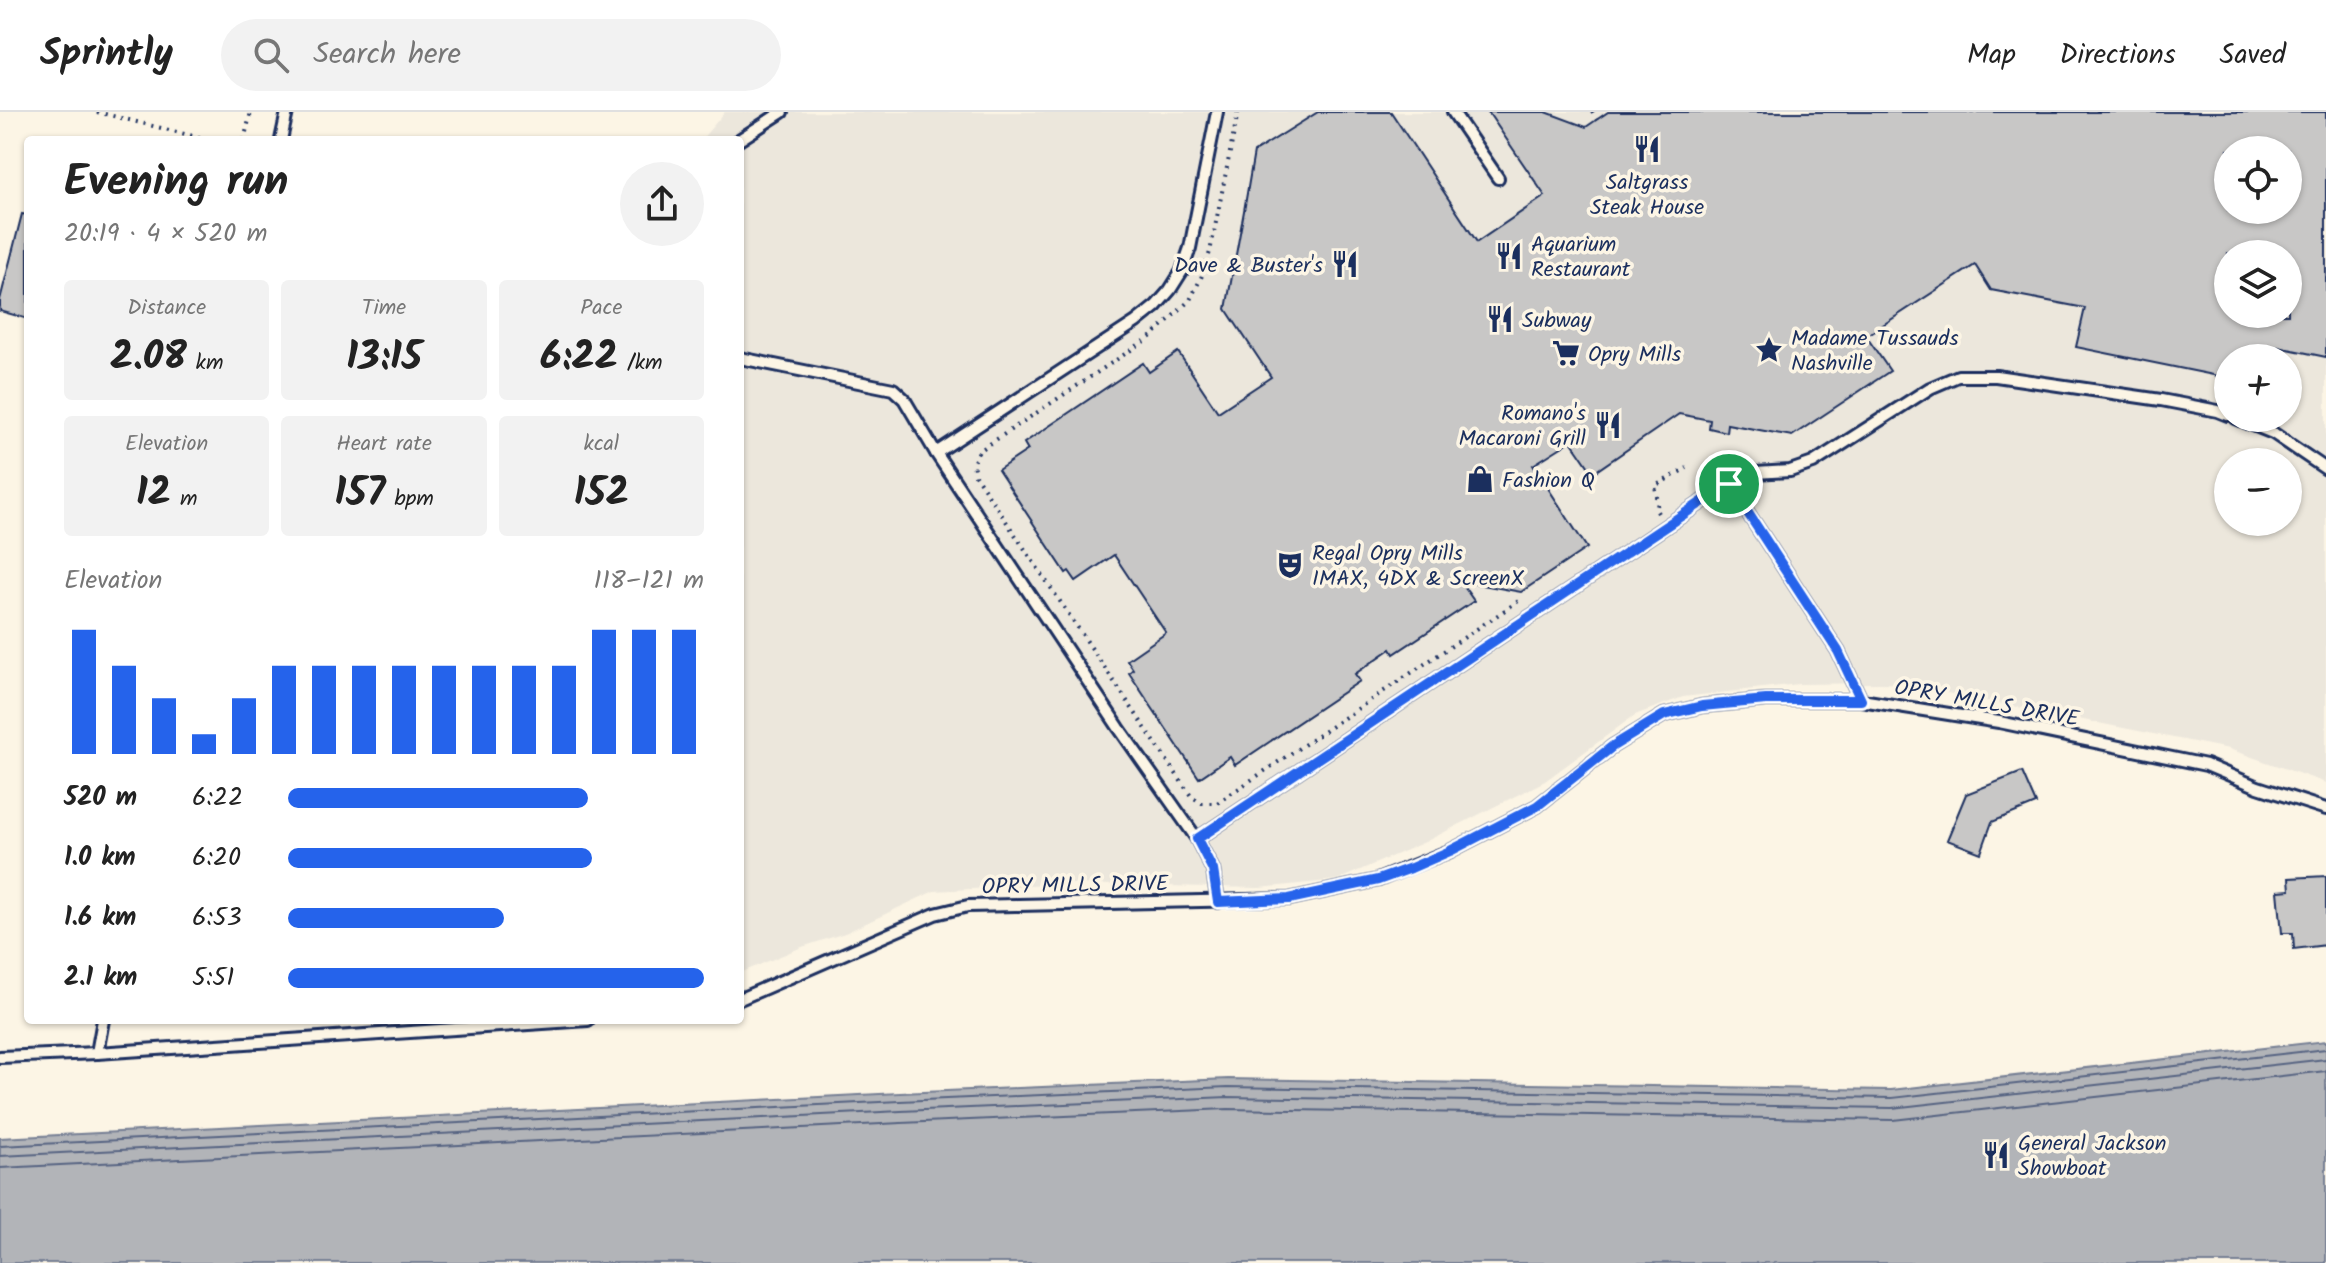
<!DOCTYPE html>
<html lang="en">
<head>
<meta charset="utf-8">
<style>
	:root { --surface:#fff; --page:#f2f2f2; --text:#222; --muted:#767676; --line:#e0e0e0; --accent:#2563eb }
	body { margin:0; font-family:Kalam,sans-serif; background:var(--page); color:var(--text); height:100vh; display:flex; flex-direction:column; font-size:30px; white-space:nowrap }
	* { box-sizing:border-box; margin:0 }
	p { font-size:26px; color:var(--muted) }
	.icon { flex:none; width:44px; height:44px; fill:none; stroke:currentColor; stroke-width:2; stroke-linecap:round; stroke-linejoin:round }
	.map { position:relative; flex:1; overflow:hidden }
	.side { position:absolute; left:24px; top:24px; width:720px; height:888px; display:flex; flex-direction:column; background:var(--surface); border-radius:8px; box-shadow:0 2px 6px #0004 }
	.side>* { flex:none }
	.fabs { position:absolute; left:2214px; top:24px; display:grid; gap:16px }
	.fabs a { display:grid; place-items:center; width:88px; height:88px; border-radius:50%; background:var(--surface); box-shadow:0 2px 6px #0004; font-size:40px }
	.pin { position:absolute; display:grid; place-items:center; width:68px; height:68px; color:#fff; margin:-34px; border:4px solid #fff; border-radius:50%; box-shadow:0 2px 8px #0007 }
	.round { display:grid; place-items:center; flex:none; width:84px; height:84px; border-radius:42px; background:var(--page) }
	.head { display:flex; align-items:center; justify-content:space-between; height:136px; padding:0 40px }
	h1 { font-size:44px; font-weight:600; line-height:60px }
	.stats { display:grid; grid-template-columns:repeat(3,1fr); gap:12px; height:136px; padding:8px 40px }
	.stats div { display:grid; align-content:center; border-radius:8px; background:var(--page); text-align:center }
	.stats b { font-size:40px; font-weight:600 }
	.stats small { font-size:22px; font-weight:400 }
	.stats p { font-size:22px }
	.chart { height:224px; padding:16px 40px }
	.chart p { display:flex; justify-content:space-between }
	.chart svg { width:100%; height:144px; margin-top:8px; stroke:var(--accent); stroke-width:6 }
	ul { padding:0 40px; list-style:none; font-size:26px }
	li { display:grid; grid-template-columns:128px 96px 1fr; align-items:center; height:60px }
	li i { height:20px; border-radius:10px; background:var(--accent) }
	header { display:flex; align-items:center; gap:48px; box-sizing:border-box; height:112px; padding:0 40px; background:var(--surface); border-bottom:2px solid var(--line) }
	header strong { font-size:38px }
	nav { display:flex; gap:44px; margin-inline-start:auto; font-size:28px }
	.search { width:560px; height:72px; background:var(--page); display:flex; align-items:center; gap:20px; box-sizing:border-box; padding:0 28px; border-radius:44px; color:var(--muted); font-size:30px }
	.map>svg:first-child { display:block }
</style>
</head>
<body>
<header>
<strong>Sprintly</strong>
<div class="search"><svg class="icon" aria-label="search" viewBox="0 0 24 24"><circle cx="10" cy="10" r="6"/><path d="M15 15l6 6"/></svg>Search here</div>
<nav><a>Map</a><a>Directions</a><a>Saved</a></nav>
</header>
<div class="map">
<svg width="2326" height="1151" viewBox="0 0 2326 1151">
	<rect width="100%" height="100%" fill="#fcf5e5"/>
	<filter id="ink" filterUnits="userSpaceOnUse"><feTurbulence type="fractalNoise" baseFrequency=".0125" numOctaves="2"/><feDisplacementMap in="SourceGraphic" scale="16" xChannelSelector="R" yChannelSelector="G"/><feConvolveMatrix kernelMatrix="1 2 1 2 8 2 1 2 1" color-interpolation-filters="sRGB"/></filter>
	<g filter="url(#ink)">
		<path fill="#ece7dc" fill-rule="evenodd" d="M 725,0 L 2326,0 L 2326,671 L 2229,637 L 1902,572 L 1880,571 L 1799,572 L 1683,585 L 1635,603 L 1545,669 L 1425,730 L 1337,768 L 1260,776 L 1067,772 L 934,779 L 845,821 L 802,835 L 740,861 L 740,28 L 701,28 ZM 2228,38 L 2288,38 L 2288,98 L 2228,98 ZM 2228,142 L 2288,142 L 2288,202 L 2228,202 ZM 2228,246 L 2288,246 L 2288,306 L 2228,306 ZM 2228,350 L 2288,350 L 2288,410 L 2228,410 Z"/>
		<path fill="#b2b4b8" stroke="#767f94" stroke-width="2" d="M 2326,929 L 2326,1151 L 0,1151 L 0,1026 L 900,981 L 1228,967 L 1891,978 Z"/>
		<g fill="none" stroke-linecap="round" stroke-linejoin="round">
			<g stroke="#576482" stroke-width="2">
				<path d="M 0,1034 L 900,989 L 1228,975 L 1892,986 L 2326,937"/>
				<path d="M 0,1044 L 901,999 L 1228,985 L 1892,996 L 2326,947"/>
				<path d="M 0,1056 L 901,1011 L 1228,997 L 1893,1008 L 2326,959"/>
			</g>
		</g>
		<g fill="#c8c7c6" stroke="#1b2f5e" stroke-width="2" fill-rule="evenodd">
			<path d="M 1318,0 L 1391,0 L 1477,130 L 1545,84 L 1488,0 L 1546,0 L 1586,15 L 1608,0 L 2326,0 L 2326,245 L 2278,235 L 2275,246 L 2228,246 L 2228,266 L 2076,235 L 2085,196 L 1991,178 L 1975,153 L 1866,224 L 1890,259 L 1792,324 L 1727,312 L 1726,320 L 1709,316 L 1710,308 L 1679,302 L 1593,361 L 1571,329 L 1533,353 L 1587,436 L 1521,480 L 1460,469 L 1474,489 L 1394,542 L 1391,537 L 1355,562 L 1360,569 L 1235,653 L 1230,645 L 1199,666 L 1129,561 L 1133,557 L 1127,548 L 1166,521 L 1114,443 L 1076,469 L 1069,459 L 1066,461 L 998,358 L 1028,338 L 1024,331 L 1143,251 L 1149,260 L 1178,240 L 1218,300 L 1271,265 L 1226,197 L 1244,99 L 1254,40 ZM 2228,38 L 2288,38 L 2288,98 L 2228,98 ZM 2228,142 L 2288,142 L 2288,202 L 2228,202 Z"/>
			<path d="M 22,102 L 28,103 L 28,207 L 0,199 L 0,188 Z"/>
			<path d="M 2022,660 L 2036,692 L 1992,710 L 1981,741 L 1947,728 L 1966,682 Z"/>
			<path d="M 2326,764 L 2326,833 L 2294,837 L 2293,821 L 2282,821 L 2278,779 L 2290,778 L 2289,766 Z"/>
		</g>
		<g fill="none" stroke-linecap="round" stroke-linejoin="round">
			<g stroke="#1b2f5e" stroke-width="16">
				<g id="service">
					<path d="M 1217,0 L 1190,136 L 1182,159 L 1170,178 L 1156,194 L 1136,210 L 936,341 L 1119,616 L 1197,727 L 1213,758 L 1218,790"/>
					<path d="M 1453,0 L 1498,66"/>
					<path d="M 281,28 L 287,0"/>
					<path d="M 739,28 L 782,0"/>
					<path d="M 740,246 L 893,277 L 904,287 L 936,341"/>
					<path d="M 2236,306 L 2273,321 L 2326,357"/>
					<path d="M 1729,372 L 1838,539 L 1861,588"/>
					<path d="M 1197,727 L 1729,372 L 1755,361 L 1790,359 L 1813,351 L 1930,276 L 1958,264 L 1996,264 L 2161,288 L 2218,299 L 2228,303"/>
					<path d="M 740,887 L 935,802 L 968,794 L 1289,787 L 1378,768 L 1450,739 L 1537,694 L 1613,634 L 1664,603 L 1702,594 L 1766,588 L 1861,588 L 1999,610 L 2206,653 L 2258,675 L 2326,697"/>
					<path d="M 97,941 L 103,908"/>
					<path d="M 0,945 L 97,941 L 588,908"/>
				</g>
			</g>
			<g stroke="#1b2f5e" stroke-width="4" stroke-dasharray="2 6" stroke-linecap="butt">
				<path d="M 97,0 L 209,28"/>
				<path d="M 1238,0 L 1210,140 L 1201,166 L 1190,188 L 1152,224 L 979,339 L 973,351 L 975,363 L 1191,684 L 1202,691 L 1217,691 L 1520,488"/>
				<path d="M 1592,0 L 1597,8"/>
				<path d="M 244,28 L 251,0"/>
				<path d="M 1658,401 L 1656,398 L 1658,390 L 1655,374 L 1687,356"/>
			</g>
			<use href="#service" stroke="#fcf5e5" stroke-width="10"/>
		</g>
	</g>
	<g fill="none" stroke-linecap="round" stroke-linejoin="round" filter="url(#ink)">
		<g stroke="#fff" stroke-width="16">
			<path id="route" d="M 1729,372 L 1838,539 L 1861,588 L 1766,588 L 1702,594 L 1664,603 L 1613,634 L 1537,694 L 1450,739 L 1411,756 L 1378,768 L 1289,787 L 1218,790 L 1213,758 L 1197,727 Z"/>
		</g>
		<use href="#route" stroke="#2563eb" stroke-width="10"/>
	</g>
	<defs>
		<g id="restaurant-bare" transform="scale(2.16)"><path d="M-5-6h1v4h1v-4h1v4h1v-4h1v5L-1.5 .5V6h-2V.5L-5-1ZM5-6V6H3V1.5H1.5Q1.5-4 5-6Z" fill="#1b2f5e" stroke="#fcf5e5" stroke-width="2.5" paint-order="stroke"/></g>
		<g id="sight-bare" transform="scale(2.16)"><path d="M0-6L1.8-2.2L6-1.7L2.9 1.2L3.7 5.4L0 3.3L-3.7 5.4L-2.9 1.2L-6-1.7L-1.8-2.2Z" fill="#1b2f5e" stroke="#fcf5e5" stroke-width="2.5" paint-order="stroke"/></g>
		<g id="supermarket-bare" transform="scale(2.16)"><path d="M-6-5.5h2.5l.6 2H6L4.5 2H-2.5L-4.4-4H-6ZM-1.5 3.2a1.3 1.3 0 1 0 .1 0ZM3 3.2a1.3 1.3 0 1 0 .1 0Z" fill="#1b2f5e" stroke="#fcf5e5" stroke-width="2.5" paint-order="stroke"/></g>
		<g id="shop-bare" transform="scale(2.16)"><path d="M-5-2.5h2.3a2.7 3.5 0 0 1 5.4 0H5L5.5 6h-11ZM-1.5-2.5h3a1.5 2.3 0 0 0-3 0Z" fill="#1b2f5e" stroke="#fcf5e5" stroke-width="2.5" paint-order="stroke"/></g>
		<g id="theatre-bare" transform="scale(2.16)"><path d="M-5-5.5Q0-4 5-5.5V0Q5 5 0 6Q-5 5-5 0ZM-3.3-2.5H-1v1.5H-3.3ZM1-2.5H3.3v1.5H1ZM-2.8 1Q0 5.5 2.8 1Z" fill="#1b2f5e" stroke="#fcf5e5" stroke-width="2.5" paint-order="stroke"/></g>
	</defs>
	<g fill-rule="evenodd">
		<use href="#restaurant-bare" x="1647" y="37"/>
		<use href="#restaurant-bare" x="1509" y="144"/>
		<use href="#restaurant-bare" x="1345" y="152"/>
		<use href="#restaurant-bare" x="1500" y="207"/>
		<use href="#sight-bare" x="1769" y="238"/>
		<use href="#supermarket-bare" x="1566" y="241"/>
		<use href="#restaurant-bare" x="1608" y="313"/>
		<use href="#shop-bare" x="1480" y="367"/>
		<use href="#theatre-bare" x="1290" y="453"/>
		<use href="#restaurant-bare" x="1996" y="1043"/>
	</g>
	<g text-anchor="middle" stroke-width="7" stroke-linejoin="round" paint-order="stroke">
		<g font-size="22" fill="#1b2f5e" stroke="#fcf5e5" text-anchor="start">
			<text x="1647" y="77" text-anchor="middle">Saltgrass<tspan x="1647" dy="25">Steak House</tspan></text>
			<text x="1531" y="139">Aquarium<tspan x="1531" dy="25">Restaurant</tspan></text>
			<text x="1323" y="160" text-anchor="end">Dave &amp; Buster's</text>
			<text x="1522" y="215">Subway</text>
			<text x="1791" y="233">Madame Tussauds<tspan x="1791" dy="25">Nashville</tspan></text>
			<text x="1588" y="249">Opry Mills</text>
			<text x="1586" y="308" text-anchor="end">Romano's<tspan x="1586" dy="25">Macaroni Grill</tspan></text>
			<text x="1502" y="375">Fashion Q</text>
			<text x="1312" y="448">Regal Opry Mills<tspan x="1312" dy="25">IMAX, 4DX &amp; ScreenX</tspan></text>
			<text x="2018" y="1038">General Jackson<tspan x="2018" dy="25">Showboat</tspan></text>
		</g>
		<g font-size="22" fill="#1b2f5e" stroke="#fcf5e5">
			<text transform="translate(1987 590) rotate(10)" y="8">OPRY MILLS DRIVE</text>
			<text transform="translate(1075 772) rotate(-1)" y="8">OPRY MILLS DRIVE</text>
		</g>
	</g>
</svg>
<div class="fabs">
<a><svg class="icon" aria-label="locate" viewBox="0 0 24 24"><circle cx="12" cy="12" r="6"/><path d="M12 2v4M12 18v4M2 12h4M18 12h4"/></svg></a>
<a><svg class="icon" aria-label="layers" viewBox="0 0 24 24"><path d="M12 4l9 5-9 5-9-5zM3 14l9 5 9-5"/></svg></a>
<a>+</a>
<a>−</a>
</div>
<div class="pin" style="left:1729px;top:372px;background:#1e9e55"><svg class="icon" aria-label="arrive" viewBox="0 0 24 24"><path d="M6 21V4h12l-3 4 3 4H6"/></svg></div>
<section class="side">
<div class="head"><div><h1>Evening run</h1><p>20:19 · 4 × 520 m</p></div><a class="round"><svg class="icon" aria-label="share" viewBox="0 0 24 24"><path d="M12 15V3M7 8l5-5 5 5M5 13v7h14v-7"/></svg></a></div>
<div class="stats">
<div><p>Distance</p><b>2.08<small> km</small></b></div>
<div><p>Time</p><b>13:15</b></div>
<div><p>Pace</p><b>6:22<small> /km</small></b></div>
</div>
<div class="stats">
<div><p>Elevation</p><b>12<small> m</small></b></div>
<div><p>Heart rate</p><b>157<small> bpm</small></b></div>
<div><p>kcal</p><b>152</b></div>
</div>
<div class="chart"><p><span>Elevation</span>118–121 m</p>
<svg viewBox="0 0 160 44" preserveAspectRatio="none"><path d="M5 44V6M15 44V17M25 44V27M35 44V38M45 44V27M55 44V17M65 44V17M75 44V17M85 44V17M95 44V17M105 44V17M115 44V17M125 44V17M135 44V6M145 44V6M155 44V6"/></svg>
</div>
<ul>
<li><b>520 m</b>6:22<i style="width:72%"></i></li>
<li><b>1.0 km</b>6:20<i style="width:73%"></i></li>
<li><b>1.6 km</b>6:53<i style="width:52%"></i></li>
<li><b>2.1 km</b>5:51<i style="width:100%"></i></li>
</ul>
</section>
</div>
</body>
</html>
